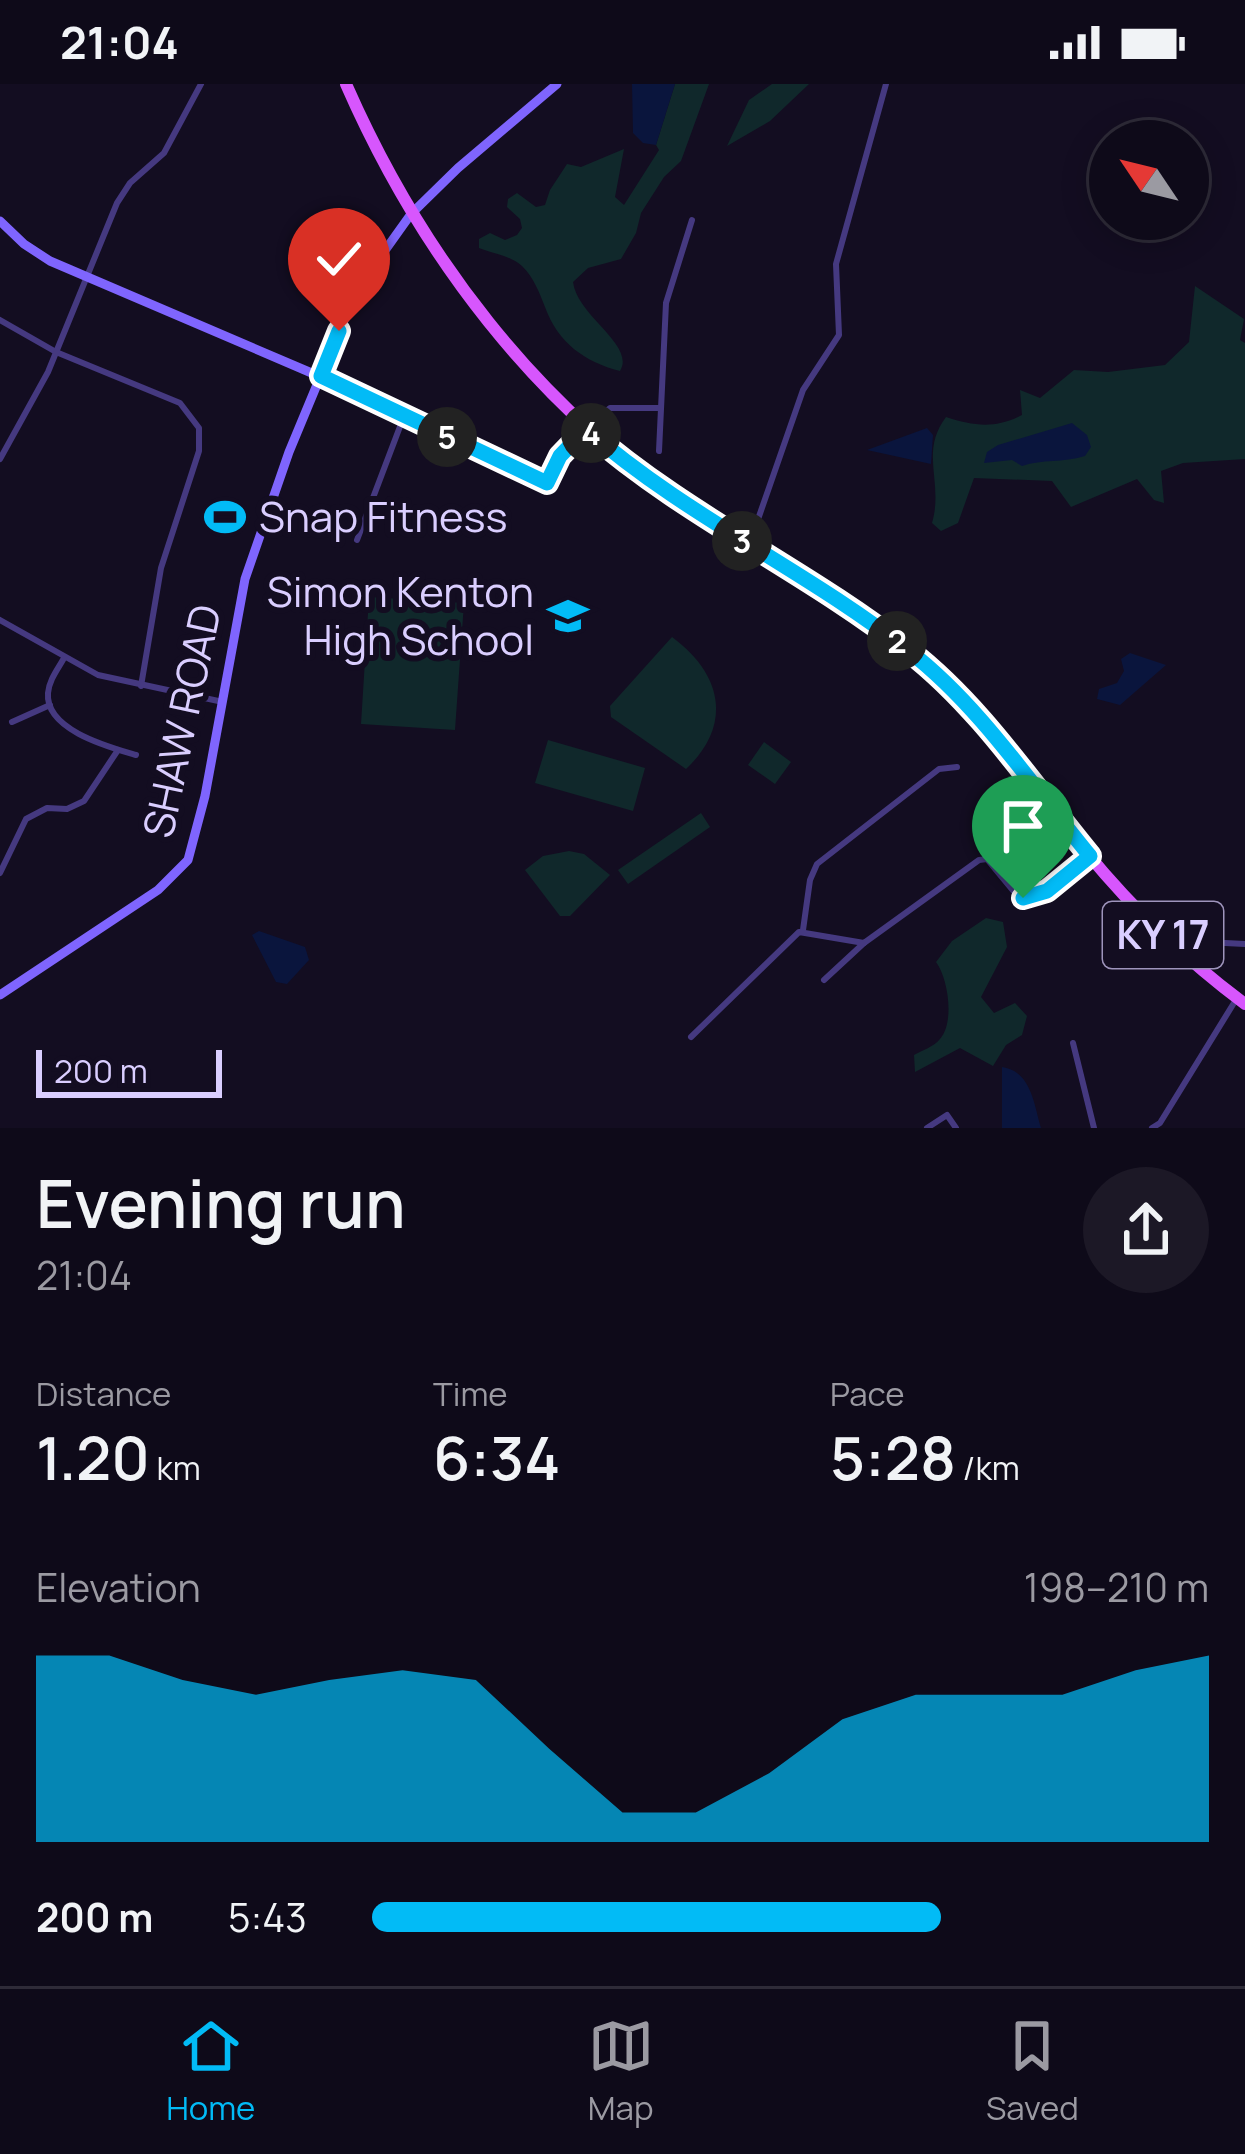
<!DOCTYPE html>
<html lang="en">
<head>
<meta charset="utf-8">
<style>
	:root { --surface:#0e0a19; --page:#1c1826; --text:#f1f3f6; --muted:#9b9aa2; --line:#2e2b38; --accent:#02bbf6 }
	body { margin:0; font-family:Manrope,sans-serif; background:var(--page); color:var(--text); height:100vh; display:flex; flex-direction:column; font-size:45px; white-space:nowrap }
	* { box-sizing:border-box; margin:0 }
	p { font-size:39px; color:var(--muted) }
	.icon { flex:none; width:66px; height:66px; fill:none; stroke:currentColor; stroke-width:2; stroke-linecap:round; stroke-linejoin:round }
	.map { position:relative; height:1044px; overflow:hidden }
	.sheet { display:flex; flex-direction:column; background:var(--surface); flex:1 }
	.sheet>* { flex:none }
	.needle { width:78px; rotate:305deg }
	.tools { position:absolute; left:1089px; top:36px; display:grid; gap:24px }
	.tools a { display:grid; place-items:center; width:120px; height:120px; border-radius:50%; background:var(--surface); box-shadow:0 6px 30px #0003,0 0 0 3px var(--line); font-size:60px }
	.scale { position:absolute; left:36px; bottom:30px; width:186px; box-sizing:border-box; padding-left:12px; border:6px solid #daceff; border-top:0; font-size:33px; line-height:42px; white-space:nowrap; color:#daceff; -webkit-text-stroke:9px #130d21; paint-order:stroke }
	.pin { position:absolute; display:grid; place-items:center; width:102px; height:102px; color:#fff; margin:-123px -51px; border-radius:50% 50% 50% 0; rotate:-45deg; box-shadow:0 0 12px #0007 }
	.pin .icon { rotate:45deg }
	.km { position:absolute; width:60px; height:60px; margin:-30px; border-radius:50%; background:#222; color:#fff; font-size:33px; line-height:60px; text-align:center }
	.round { display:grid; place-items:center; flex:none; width:126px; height:126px; border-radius:63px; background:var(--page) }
	.summary { display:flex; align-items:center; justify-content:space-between; height:204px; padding:0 36px }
	h1 { font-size:66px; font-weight:600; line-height:90px }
	.metrics { display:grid; grid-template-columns:repeat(3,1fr); gap:18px; height:204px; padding:12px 36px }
	.metrics div { display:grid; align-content:center }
	.metrics b { font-size:60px; font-weight:600 }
	.metrics small { font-size:33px; font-weight:400 }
	.metrics p { font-size:33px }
	.chart { height:336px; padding:24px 36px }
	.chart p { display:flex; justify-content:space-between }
	.chart svg { width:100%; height:216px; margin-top:12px; fill:var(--accent); opacity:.7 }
	ul { padding:0 36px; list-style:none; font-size:39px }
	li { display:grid; grid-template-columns:192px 144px 1fr; align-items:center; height:90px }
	li i { height:30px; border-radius:15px; background:var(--accent) }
	.status { display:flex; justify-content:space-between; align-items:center; height:84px; padding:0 60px; background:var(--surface); direction:ltr }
	.status svg { height:33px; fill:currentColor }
	.tabs { display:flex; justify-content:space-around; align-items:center; height:168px; border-top:3px solid var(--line); background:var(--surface); font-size:33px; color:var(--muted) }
	.tabs a { display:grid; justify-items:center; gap:6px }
	.tabs .current { color:var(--accent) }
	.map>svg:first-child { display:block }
</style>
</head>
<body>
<div class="status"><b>21:04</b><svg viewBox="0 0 49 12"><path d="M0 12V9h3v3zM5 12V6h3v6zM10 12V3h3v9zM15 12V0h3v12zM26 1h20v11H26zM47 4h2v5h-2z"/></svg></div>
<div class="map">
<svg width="1245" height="1044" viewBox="0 0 1245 1044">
	<rect width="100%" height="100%" fill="#130d21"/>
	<g fill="#10282b">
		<path d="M 675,0 L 709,0 L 681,77 L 664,93 L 641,129 L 636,149 L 621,175 L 588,184 L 573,198 C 577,232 636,261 620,287 C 585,278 558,259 545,223 C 539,208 534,194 522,182 C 509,171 494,170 479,164 L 479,155 L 490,149 L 505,156 L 517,151 L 522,144 L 520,135 L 507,123 L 508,115 L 517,109 L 536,123 L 545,121 L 550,106 L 567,80 L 581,83 L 624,65 L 615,113 L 624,121 L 659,66 L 656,61 Z"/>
		<path d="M 772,0 L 809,0 L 770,37 L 727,62 L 749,16 Z"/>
		<path d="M 1195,202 L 1244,235 L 1240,256 L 1245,259 L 1245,375 L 1183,379 L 1161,387 L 1164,419 L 1154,416 L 1137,395 L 1071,423 L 1052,397 L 974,394 L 958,439 L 941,447 L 932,439 C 944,398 919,369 946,333 C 974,342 995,345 1022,331 L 1020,306 L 1040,314 L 1074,286 L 1108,288 L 1165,281 L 1189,258 Z"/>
		<path d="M 369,513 L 464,519 L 455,646 L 361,640 Z"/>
		<path d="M 672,553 C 721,589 734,640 686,685 L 611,633 L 610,622 Z"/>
		<path d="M 548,656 L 645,684 L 633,727 L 535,699 Z"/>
		<path d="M 764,658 L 791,678 L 775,700 L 748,681 Z"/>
		<path d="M 701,729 L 710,743 L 628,800 L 618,786 Z"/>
		<path d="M 569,767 L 584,770 L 610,791 L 570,832 L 560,832 L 525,786 L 543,772 Z"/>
		<path d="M 986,834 L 1003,838 L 1007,863 L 981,913 L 994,929 L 1015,919 L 1027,932 L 1022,951 L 1006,961 L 993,982 L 960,964 L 915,988 L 914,971 C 921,967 935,962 940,955 C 955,938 948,894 936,878 L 952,857 Z"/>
	</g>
	<g fill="#0a153d">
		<path d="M 632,0 L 675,0 L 656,61 L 643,59 L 633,49 Z"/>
		<path d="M 1072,339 L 1087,351 L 1091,363 L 1085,372 C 1062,379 1043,375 1022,382 L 1012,376 L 984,379 L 987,368 L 998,361 Z"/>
		<path d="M 927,344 L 933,351 L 931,380 L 867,366 Z"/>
		<path d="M 1130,569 L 1166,581 L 1120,621 L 1097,615 L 1099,605 L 1117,599 L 1124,587 L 1121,575 Z"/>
		<path d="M 259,847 L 305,863 L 309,876 L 287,900 L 276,898 L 252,851 Z"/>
		<path d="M 1002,983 C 1031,987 1034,1020 1041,1044 L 1002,1044 Z"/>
	</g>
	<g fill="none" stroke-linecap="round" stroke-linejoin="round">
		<g stroke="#453980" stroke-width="6">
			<path d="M 0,236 L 56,268 L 180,319 L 199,344 L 199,367 L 161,484 L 141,602"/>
			<path d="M 589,342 L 610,324 L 660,324"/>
			<path d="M 659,367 L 666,219 L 692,136"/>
			<path d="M 0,375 L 48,288 L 117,119 L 130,99 L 164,69 L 201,0"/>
			<path d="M 357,456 L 404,332"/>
			<path d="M 747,456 L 756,441 L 803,306 L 839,251 L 836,180 L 886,0"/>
			<path d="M 0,536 L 98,591 L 223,618"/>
			<path d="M 64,574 C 58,585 49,596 48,609 C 45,646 109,663 136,671"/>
			<path d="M 12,638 L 50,621"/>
			<path d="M 0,789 L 26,735 L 47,724 L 67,725 L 84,717 L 118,666"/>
			<path d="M 803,846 L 810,796 L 817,780 L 939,685 L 957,683"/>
			<path d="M 1225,859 L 1245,860"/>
			<path d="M 824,896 L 864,859"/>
			<path d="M 691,953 L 799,848 L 864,859 L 979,776 L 987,775 L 1016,810 L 1030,815 L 1047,807 L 1089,772"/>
			<path d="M 1073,959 L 1094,1044"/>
			<path d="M 927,1044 L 947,1031 L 956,1044"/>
			<path d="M 1152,1044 L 1160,1039 L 1237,914"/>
		</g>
		<path stroke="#453980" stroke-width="9" d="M 321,293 L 547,399 L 561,372 L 586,345"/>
		<g stroke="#7f65fe" stroke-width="9">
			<path d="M 0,137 L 24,160 L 50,177 L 321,293"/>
			<path d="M 0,911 L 158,806 L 188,776 L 205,712 L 245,495 L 289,368 L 343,238 L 371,186 L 411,130 L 458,84 L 557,0"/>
		</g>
		<path stroke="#d756fd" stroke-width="12" d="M 346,0 C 421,171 536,322 692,425 C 770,477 876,530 941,594 C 995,647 1039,711 1087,769 C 1134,826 1186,876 1245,920"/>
	</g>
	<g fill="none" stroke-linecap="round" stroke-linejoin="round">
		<g stroke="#fff" stroke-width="24">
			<path id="route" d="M 339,247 L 321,292 L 547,399 L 560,372 L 586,345 C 685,432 806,486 909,567 C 980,622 1033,703 1090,772 L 1047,807 L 1023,814"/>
		</g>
		<use href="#route" stroke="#02bbf6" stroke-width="15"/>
	</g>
	<defs>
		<g id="stadium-bare" transform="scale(3.24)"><path d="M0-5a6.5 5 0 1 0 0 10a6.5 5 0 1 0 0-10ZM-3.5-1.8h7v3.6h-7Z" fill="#02bbf6" stroke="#130d21" stroke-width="2.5" paint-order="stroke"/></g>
		<g id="school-bare" transform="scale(3.24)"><path d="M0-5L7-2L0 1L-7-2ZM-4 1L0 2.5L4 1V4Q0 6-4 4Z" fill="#02bbf6" stroke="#130d21" stroke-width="2.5" paint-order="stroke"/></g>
	</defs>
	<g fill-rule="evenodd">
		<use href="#stadium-bare" x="225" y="433"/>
		<use href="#school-bare" x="568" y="532"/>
	</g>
	<g text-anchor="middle" stroke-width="12" stroke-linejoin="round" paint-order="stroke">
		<rect fill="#130d21" stroke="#9e94bc" stroke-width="3" x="1103" y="818" width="120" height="66" rx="9"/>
		<g font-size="39" font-weight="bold" fill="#daceff">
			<text x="1163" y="865">KY 17</text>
		</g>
		<g font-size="42" fill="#daceff" stroke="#130d21" text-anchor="start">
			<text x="259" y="448">Snap Fitness</text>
			<text x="534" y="523" text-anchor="end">Simon Kenton<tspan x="534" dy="48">High School</tspan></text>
		</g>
		<g font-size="42" fill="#daceff" stroke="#130d21">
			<text transform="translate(182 637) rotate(-78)" y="15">SHAW ROAD</text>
		</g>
	</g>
</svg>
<div class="tools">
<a><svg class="needle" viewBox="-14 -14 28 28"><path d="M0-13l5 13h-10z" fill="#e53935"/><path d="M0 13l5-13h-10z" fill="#9b9aa2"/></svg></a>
</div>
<div class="scale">200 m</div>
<div class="pin" style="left:1023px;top:814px;background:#1e9e55"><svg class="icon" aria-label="arrive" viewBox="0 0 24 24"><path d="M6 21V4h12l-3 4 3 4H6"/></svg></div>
<div class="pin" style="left:339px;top:247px;background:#d93025"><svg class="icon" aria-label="check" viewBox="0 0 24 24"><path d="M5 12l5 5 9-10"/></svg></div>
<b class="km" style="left:897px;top:557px">2</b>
<b class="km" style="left:742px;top:457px">3</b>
<b class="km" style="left:591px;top:349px">4</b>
<b class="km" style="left:447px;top:353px">5</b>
</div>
<section class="sheet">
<div class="summary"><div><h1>Evening run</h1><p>21:04</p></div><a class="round"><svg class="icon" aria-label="share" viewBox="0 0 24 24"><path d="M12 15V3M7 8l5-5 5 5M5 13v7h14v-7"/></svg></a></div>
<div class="metrics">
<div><p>Distance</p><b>1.20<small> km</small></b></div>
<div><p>Time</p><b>6:34</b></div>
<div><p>Pace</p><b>5:28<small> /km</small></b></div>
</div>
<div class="chart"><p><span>Elevation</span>198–210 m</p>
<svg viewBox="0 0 160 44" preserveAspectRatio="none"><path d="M0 44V6L10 6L20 11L30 14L40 11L50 9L60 11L70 25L80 38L90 38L100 30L110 19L120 14L130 14L140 14L150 9L160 6V44z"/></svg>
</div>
<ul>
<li><b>200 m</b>5:43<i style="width:68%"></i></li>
</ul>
</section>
<nav class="tabs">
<a class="current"><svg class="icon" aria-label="home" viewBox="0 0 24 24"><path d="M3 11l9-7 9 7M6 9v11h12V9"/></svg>Home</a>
<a><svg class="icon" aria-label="map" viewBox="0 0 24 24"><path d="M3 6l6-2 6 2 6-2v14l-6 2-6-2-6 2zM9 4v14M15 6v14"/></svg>Map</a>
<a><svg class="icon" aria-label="saved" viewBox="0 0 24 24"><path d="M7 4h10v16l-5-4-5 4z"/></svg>Saved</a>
</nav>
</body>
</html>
